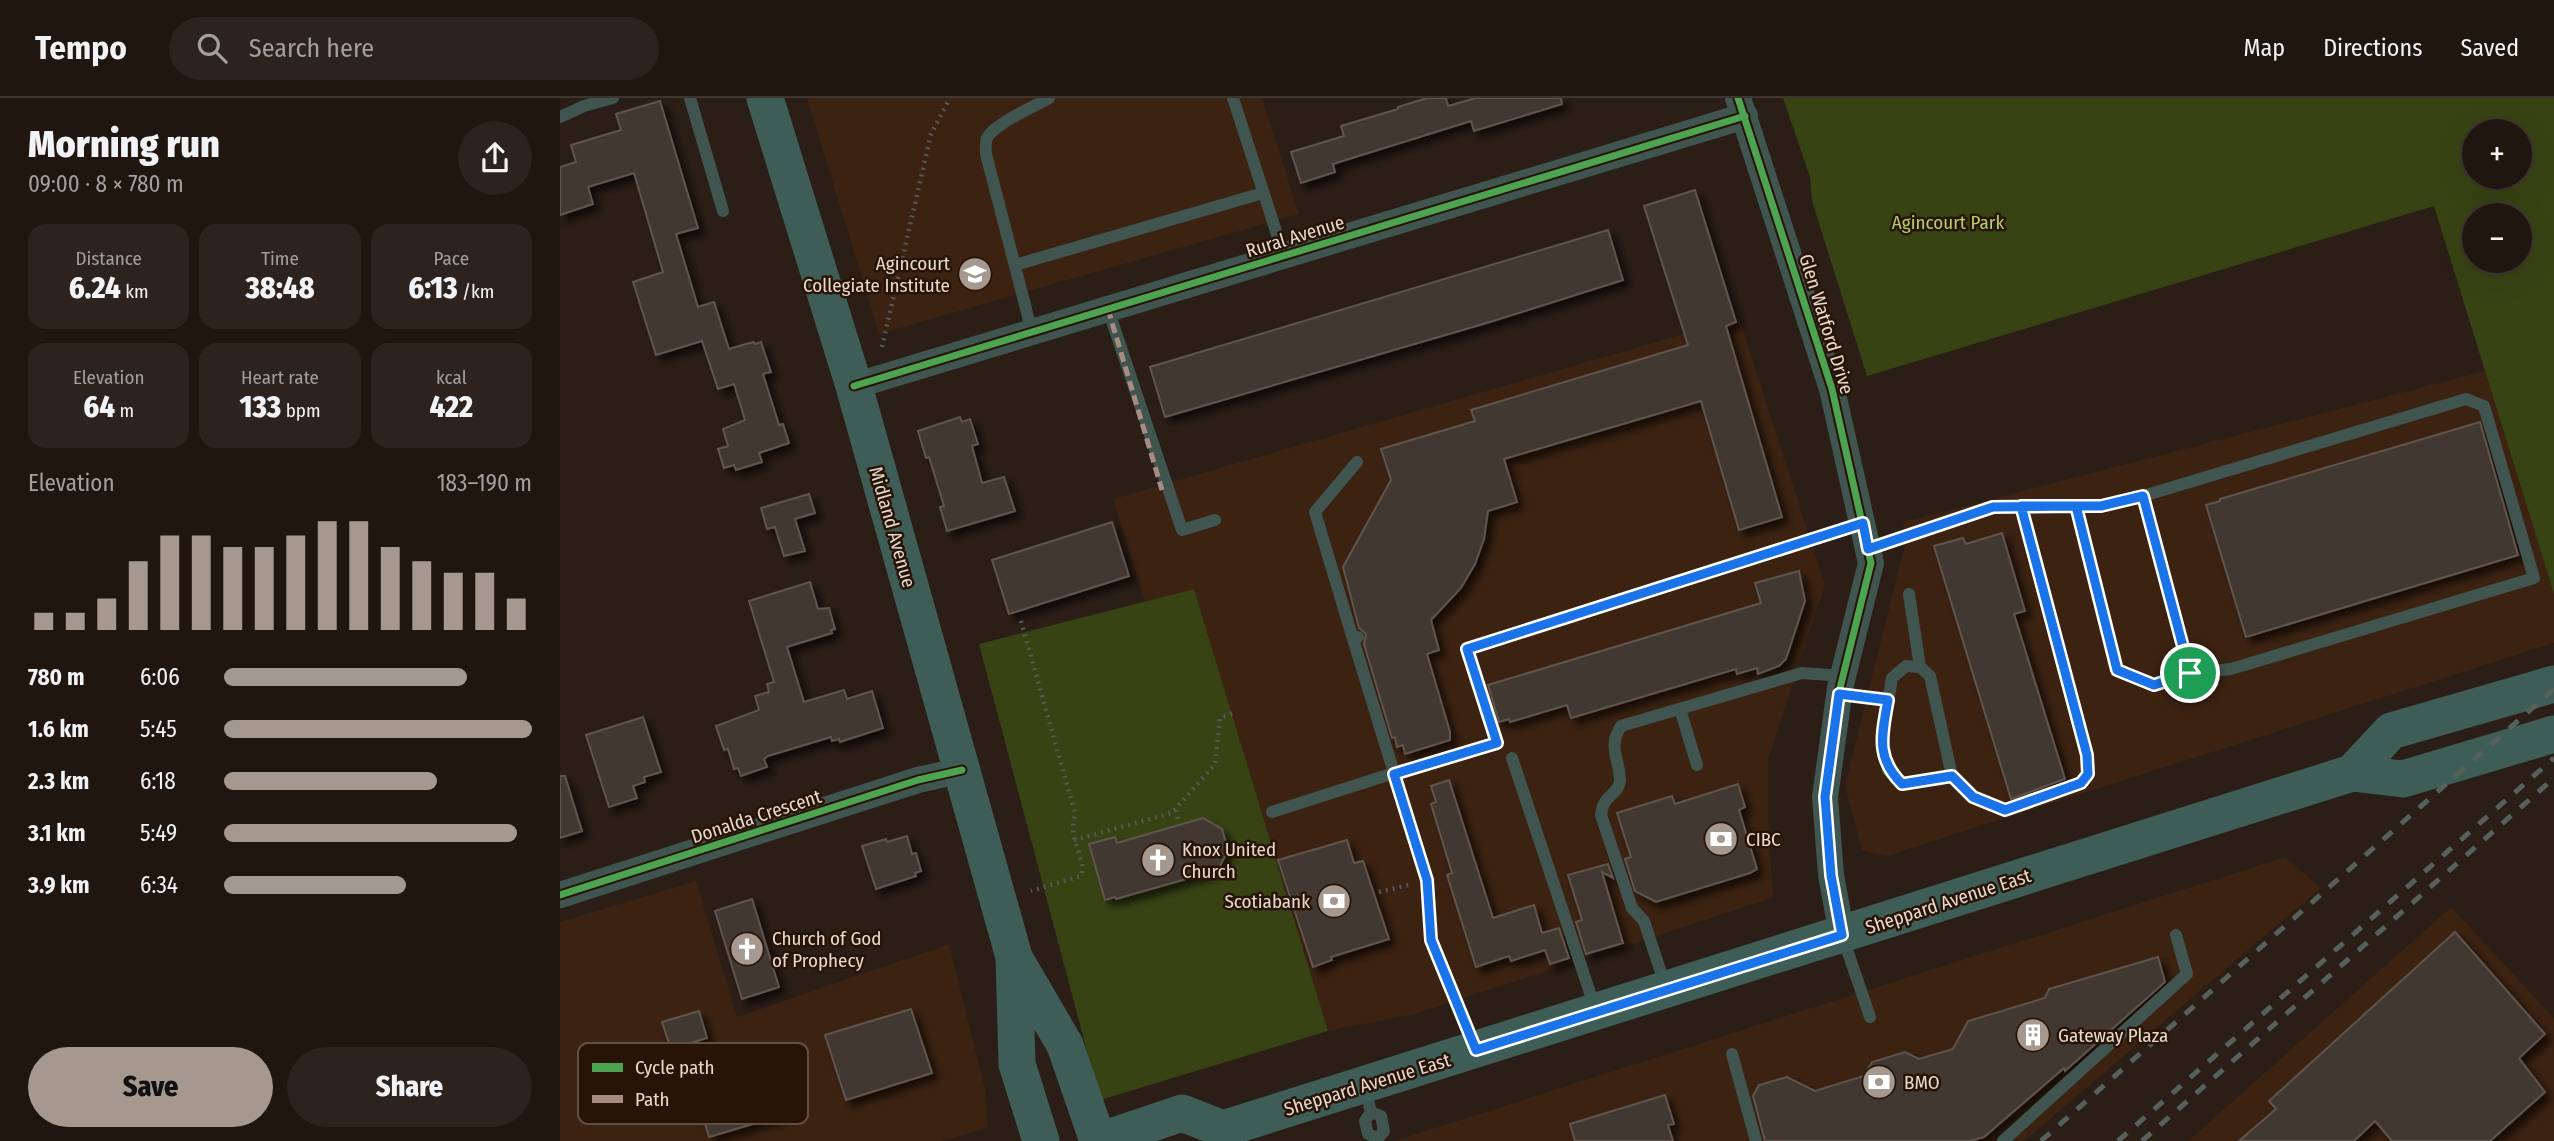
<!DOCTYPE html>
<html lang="en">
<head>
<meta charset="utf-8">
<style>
	:root { --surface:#201610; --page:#2d231e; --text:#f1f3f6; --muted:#a29f9f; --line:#3d3530; --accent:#a5988e }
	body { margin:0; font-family:"Fira Sans Condensed",sans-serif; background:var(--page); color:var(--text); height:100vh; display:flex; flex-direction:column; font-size:26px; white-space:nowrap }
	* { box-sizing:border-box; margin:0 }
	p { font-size:23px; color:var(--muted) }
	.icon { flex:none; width:38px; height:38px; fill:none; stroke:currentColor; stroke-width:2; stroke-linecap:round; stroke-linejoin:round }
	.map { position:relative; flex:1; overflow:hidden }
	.drawer { display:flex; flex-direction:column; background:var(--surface); width:560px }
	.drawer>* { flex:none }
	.buttons { position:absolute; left:1902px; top:21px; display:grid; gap:14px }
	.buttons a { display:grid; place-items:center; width:70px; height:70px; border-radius:50%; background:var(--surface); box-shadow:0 7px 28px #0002,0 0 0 2px var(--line); font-size:35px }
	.pin { position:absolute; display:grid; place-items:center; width:60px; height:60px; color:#fff; margin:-30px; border:4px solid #fff; border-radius:50%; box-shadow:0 2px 7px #0007 }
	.round { display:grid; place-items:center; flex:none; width:74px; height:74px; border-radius:37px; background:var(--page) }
	.overview { display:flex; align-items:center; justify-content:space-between; height:119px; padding:0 28px }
	h1 { font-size:38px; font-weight:800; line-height:52px }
	.stats { display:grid; grid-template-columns:repeat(3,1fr); gap:10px; height:119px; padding:7px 28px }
	.stats div { display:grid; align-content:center; border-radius:18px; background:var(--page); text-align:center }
	.stats b { font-size:30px; font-weight:800 }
	.stats small { font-size:19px; font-weight:400 }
	.stats p { font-size:19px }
	.chart { height:196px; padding:14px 28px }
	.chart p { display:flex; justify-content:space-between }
	.chart svg { width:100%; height:126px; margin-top:7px; stroke:var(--accent); stroke-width:6 }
	.primary-button { display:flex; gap:14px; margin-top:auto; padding:14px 28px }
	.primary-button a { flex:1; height:80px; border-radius:42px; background:var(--accent); color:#111; font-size:28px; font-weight:800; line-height:80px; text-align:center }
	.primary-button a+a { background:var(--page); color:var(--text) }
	ul { padding:0 28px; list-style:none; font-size:23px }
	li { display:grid; grid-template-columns:112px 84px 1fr; align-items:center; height:52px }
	li i { height:18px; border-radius:9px; background:var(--accent) }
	header { display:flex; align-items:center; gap:42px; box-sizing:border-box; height:98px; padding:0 35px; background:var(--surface); border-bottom:2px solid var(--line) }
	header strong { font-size:33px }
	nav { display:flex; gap:38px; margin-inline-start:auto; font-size:24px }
	.search { width:490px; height:63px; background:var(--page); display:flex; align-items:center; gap:18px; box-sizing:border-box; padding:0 24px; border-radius:38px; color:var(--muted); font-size:26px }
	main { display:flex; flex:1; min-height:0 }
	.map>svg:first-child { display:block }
</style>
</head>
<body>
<header>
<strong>Tempo</strong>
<div class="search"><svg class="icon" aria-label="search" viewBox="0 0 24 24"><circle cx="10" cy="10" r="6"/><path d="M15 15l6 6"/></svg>Search here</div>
<nav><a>Map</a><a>Directions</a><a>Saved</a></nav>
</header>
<main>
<section class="drawer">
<div class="overview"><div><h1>Morning run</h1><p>09:00 · 8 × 780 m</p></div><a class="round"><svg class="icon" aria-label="share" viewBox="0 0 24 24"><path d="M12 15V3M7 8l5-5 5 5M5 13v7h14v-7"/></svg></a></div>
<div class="stats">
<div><p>Distance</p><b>6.24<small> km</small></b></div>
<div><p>Time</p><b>38:48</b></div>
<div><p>Pace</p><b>6:13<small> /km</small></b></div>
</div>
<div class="stats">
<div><p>Elevation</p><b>64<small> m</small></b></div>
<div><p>Heart rate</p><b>133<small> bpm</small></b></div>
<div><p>kcal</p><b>422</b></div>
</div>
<div class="chart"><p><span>Elevation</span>183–190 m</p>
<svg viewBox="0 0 160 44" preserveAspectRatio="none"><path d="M5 44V38M15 44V38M25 44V33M35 44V20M45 44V11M55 44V11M65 44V15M75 44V15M85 44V11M95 44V6M105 44V6M115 44V15M125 44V20M135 44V24M145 44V24M155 44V33"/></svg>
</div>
<ul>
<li><b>780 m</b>6:06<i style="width:79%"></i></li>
<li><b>1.6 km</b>5:45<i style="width:100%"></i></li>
<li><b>2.3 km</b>6:18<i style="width:69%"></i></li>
<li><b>3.1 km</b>5:49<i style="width:95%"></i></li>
<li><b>3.9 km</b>6:34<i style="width:59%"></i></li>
</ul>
<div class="primary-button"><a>Save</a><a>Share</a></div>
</section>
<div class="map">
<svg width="1994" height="1043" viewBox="0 0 1994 1043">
	<defs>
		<filter id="shadow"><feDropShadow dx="6" dy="6" stdDeviation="3.5" flood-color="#0009"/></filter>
	</defs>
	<rect width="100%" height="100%" fill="#2a1e16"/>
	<g fill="#3b2211">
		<path d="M 247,0 L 702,0 L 739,116 L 319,236 Z"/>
		<path d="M 1179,220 L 1265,487 L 1208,662 L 1208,722 L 1213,800 L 855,916 L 768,933 L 634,491 L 585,503 L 553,401 Z"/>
		<path d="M 1925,273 L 1994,496 L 1994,545 L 1327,758 L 1302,752 L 1285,688 L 1344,450 L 1343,424 Z"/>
		<path d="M 1725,759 L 1761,790 L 1464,1043 L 834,1043 Z"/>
		<path d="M 136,783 L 177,919 L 389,846 L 425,991 L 428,1030 L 382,1043 L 0,1043 L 0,824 Z"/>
		<path d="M 1891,809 L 1994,920 L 1994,1043 L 1628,1043 Z"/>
	</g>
	<g fill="#384314" fill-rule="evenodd">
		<path d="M 1223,0 L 1994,0 L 1994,496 L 1874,108 L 1307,278 L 1252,103 L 1250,79 ZM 1914,33 L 1960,33 L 1960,79 L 1914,79 ZM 1914,117 L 1960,117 L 1960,163 L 1914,163 Z"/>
		<path d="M 634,491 L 768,933 L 540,1002 L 419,546 Z"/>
	</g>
	<g fill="#433833" stroke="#5f544e" stroke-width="2" filter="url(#shadow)">
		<path d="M 867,0 L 886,0 L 888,8 L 916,0 L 1001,0 L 1002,6 L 914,33 L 911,23 L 773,66 L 775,74 L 741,85 L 731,54 L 784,38 L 781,28 L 838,11 L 838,9 Z"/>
		<path d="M 100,3 L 138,130 L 116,136 L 138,209 L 154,204 L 169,251 L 193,244 L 195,246 L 201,244 L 211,274 L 203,276 L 219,327 L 223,326 L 229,345 L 199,355 L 202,364 L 176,372 L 174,367 L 164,370 L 158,351 L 168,348 L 163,331 L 185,322 L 174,286 L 158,291 L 142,243 L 96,257 L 73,184 L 103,174 L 74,75 L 28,89 L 33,106 L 0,117 L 0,69 L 16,64 L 11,47 L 61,32 L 56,16 Z"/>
		<path d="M 1135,92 L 1176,224 L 1166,228 L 1222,419 L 1179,432 L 1141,303 L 944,361 L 957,404 L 928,413 L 924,441 L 915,466 L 901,490 L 871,522 L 879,552 L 867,556 L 890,634 L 890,642 L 845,656 L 843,647 L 837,649 L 835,639 L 832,640 L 804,546 L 806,536 L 799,530 L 783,469 L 831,382 L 821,351 L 915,323 L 911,312 L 1128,247 L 1084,108 Z"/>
		<path d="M 1048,132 L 1063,182 L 930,224 L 605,319 L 590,269 Z"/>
		<path d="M 400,319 L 402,324 L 410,321 L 418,346 L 412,348 L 422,385 L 444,379 L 455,413 L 387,433 L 380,409 L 384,408 L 369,359 L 366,360 L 358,333 Z"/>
		<path d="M 1920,324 L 1958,457 L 1686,539 L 1646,407 L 1660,403 L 1660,401 Z"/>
		<path d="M 249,396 L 255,415 L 235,421 L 245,453 L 224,458 L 215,429 L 207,431 L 201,410 Z"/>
		<path d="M 552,424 L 569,478 L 449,516 L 432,462 Z"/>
		<path d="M 1442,435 L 1465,513 L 1454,516 L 1505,681 L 1451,701 L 1374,448 L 1403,440 L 1406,446 Z"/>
		<path d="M 1239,473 L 1245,503 L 1226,561 L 1219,568 L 1198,576 L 1197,570 L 1177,576 L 1176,571 L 1011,620 L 1007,607 L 950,624 L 949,621 L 939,624 L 928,587 L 1201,505 L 1195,485 Z"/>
		<path d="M 250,484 L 258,511 L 269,510 L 275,531 L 271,532 L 272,535 L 227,549 L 244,604 L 284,592 L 287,601 L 312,593 L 323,630 L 280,644 L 279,641 L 272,643 L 271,639 L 208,658 L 204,661 L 207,669 L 181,678 L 178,670 L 174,671 L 168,651 L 164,652 L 156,628 L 199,612 L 195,598 L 209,594 L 207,586 L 214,584 L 189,503 Z"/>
		<path d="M 83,619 L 101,674 L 84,679 L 85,684 L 73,688 L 77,700 L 49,709 L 26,637 Z"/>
		<path d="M 0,678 L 5,678 L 22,733 L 0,740 Z"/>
		<path d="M 889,682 L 933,820 L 974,807 L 982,835 L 999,830 L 1009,860 L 990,866 L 985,852 L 951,863 L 949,858 L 916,869 L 887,777 L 892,775 L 871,706 L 876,704 L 871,688 Z"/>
		<path d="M 1178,686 L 1185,709 L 1179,712 L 1197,771 L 1190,775 L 1096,804 L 1075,793 L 1065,761 L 1071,759 L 1057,715 L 1112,698 L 1115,706 Z"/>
		<path d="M 643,720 L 662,731 L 668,752 L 658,772 L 556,801 L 555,799 L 545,802 L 529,746 L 555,739 L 557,745 Z"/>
		<path d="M 347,738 L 352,756 L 356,755 L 361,773 L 355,775 L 356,778 L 316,791 L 302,748 L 326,741 L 327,744 Z"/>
		<path d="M 787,742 L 794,765 L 803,763 L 829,841 L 771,859 L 772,862 L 753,869 L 718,762 Z"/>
		<path d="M 1048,766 L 1053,780 L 1042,774 L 1063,845 L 1026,856 L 1016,824 L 1022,822 L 1008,777 Z"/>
		<path d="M 192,801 L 219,889 L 182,901 L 155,813 Z"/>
		<path d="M 1895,834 L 1985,936 L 1959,960 L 1985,994 L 1930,1043 L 1832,1043 L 1815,1023 L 1794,1043 L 1679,1043 L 1716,1011 L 1709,1003 Z"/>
		<path d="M 1598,859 L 1605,884 L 1505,973 L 1504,970 L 1424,1039 L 1410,1043 L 1205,1043 L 1193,998 L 1199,987 L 1227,979 L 1255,993 L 1304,978 L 1312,964 L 1345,954 L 1359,961 L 1393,951 L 1408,923 L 1485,900 L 1489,891 Z"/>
		<path d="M 351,911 L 372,975 L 286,1002 L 265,937 Z"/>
		<path d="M 139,913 L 147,940 L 111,951 L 102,924 Z"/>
		<path d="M 207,961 L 223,1017 L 149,1039 L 133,984 Z"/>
		<path d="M 1105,997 L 1114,1026 L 1108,1027 L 1113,1043 L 1015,1043 L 1010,1026 Z"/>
	</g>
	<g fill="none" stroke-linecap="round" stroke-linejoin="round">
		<g stroke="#505a55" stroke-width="4.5" stroke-dasharray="2 5" stroke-linecap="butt">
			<path d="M 322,249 L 371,36 L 390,0"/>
			<path d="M 461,523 L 515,715 C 514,723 512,730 514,738 C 516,752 526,764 521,778 L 471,793"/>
			<path d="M 616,712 L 618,722"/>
			<path d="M 514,742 L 612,715 L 655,666 L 660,620 L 676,614"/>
			<path d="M 819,794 L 852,786"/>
		</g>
		<g stroke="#405450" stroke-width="12">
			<path d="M 130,0 L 163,113"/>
			<path d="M 673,0 L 724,158"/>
			<path d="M 0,19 L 24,8 L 53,0"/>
			<path d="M 455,167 L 703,95"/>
			<path d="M 548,211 L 622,432 L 655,422"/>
			<path d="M 472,234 L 426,56 C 426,51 425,45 427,40 C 435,25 474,9 489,0"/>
			<path d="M 1516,408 L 1557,572 L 1594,587 L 1630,575"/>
			<path d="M 1308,451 L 1433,409 L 1541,408 L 1583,398 L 1630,575 L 1671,571 L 1974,480 L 1924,308 L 1906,301 L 1583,398"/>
			<path d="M 1349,496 L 1360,569"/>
			<path d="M 793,541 L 755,414 L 797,364"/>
			<path d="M 1279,596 L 1328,602"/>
			<path d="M 1120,611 L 1137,667"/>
			<path d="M 952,660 L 1035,910"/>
			<path d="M 1392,678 L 1342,686 L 1328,672 L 1322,642 L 1332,580 L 1346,568 L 1360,569 L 1370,578 L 1392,678 L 1413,699 L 1445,712 L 1521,685 L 1528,675 L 1526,657 L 1461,409"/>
			<path d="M 712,714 L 834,675 L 793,541 L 798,539"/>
			<path d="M 1282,837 L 1310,919"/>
			<path d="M 1105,887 L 1084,823 L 1072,810 L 1041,717 C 1042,713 1042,709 1044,706 C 1048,697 1059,694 1060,683 C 1060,661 1047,650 1061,628 L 1242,575 L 1283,578"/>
			<path d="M 914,948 L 871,843 L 867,782 L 834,675 L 937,645 L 907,551 L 1303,425"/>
			<path d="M 1172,956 L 1196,1043"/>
			<path d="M 805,990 L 811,1014 L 805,1023 L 808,1036 L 818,1040"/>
			<path d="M 811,1014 L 821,1018 L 824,1033 L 818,1040"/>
			<path d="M 1443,1043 L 1627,876 L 1616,837"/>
		</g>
		<g stroke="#405450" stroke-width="26">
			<path d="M 1178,0 L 1272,291 L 1311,465 L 1280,590 L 1265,699 L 1271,777 L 1282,837"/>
			<path d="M 294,288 L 1185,18"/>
			<path d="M 0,797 L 358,682 L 402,672"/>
		</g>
		<g stroke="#3f5d57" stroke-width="37">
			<path d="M 205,0 L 294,288 L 454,859 L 457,966 L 481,1043"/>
			<path d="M 1792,675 L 1831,633 L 1994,586"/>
			<path d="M 456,863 L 505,947 L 538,1043"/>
			<path d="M 539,1043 L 622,1015 L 663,1031 L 1792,675 L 1843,681 L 1994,636"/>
		</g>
		<g stroke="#57615c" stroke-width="5" stroke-dasharray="12 12" stroke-linecap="butt">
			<path d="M 1481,1043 L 1994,591"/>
			<path d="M 1558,1043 L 1994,660"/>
			<path d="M 1582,1043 L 1994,680"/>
		</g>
		<path stroke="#a88b81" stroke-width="5" stroke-dasharray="10 5" stroke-linecap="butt" d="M 548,211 L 602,392"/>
		<g stroke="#281406" stroke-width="11">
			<g id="cycleway">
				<path d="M 1178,0 L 1272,291 L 1311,465 L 1280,590 L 1265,699 L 1271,777 L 1282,837"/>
				<path d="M 294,288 L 1185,18"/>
				<path d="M 0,797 L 358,682 L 402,672"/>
			</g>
		</g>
		<use href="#cycleway" stroke="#4ca352" stroke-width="7"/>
	</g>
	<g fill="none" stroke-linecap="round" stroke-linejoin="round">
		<g stroke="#fff" stroke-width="14">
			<path id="route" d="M 1630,575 L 1594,587 L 1557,572 L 1516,408 L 1433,409 L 1308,451 L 1303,425 L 907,551 L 937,645 L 834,676 L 867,782 L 871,842 L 916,952 L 1282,837 L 1271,777 L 1265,699 L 1279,596 L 1328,602 C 1322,637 1315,659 1342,686 L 1392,678 L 1413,699 L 1445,712 L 1521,685 L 1528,676 L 1527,657 L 1461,408 L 1541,408 L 1583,398 L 1630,575"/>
		</g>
		<use href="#route" stroke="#1a73e8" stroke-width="9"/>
	</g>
	<defs>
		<g id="school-disc" transform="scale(1.75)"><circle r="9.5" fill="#a5988e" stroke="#281406"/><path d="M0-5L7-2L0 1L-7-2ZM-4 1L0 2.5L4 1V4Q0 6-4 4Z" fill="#fff"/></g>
		<g id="bank-disc" transform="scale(1.75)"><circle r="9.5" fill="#a5988e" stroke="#281406"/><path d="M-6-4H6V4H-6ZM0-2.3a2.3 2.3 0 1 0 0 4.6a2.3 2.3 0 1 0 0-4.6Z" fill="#fff"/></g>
		<g id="church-disc" transform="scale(1.75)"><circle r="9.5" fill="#a5988e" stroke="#281406"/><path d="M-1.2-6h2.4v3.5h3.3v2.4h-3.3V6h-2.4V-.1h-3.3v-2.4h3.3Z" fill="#fff"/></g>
		<g id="building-disc" transform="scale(1.75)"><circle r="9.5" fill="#a5988e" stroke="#281406"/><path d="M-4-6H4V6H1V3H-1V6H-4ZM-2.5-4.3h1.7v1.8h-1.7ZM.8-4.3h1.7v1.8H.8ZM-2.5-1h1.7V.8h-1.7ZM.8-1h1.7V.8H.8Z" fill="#fff"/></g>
	</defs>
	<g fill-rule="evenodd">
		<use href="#school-disc" x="415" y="176"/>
		<use href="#bank-disc" x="1161" y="741"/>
		<use href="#church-disc" x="598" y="762"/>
		<use href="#bank-disc" x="774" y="803"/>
		<use href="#church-disc" x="187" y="851"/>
		<use href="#building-disc" x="1473" y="937"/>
		<use href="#bank-disc" x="1319" y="984"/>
	</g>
	<g text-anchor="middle" stroke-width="5" stroke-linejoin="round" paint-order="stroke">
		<g font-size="19" fill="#b1d164" stroke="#281406">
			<text x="1388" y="131">Agincourt Park</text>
		</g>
		<g font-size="19" fill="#e7d9cf" stroke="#281406">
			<text transform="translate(735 138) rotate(-17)" y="7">Rural Avenue</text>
			<text transform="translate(1267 226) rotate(73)" y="7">Glen Watford Drive</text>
			<text transform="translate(333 429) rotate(74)" y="7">Midland Avenue</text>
			<text transform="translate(196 718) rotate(-18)" y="7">Donalda Crescent</text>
			<text transform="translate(1388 803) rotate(-18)" y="7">Sheppard Avenue East</text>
			<text transform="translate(807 986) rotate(-17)" y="7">Sheppard Avenue East</text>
		</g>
		<g font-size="19" fill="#e7d9cf" stroke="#281406" text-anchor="start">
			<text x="390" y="172" text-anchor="end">Agincourt<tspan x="390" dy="22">Collegiate Institute</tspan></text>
			<text x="1186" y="748">CIBC</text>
			<text x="622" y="758">Knox United<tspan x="622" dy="22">Church</tspan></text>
			<text x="750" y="810" text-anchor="end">Scotiabank</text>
			<text x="212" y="847">Church of God<tspan x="212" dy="22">of Prophecy</tspan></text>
			<text x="1498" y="944">Gateway Plaza</text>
			<text x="1344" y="991">BMO</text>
		</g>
	</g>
	<rect x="18" y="945" width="230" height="81" rx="10" fill="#281406" stroke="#614f42" stroke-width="2"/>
	<rect x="32" y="965" width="31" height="9" fill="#4ca352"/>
	<rect x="32" y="997" width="31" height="8" fill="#a88b81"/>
	<g font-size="19" fill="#e7d9cf">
		<text x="75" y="976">Cycle path</text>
		<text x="75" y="1008">Path</text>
	</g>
</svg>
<div class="buttons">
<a>+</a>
<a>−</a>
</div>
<div class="pin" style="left:1630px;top:575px;background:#1e9e55"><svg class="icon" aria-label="arrive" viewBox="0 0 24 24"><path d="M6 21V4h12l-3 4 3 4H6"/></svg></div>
</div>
</main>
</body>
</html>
